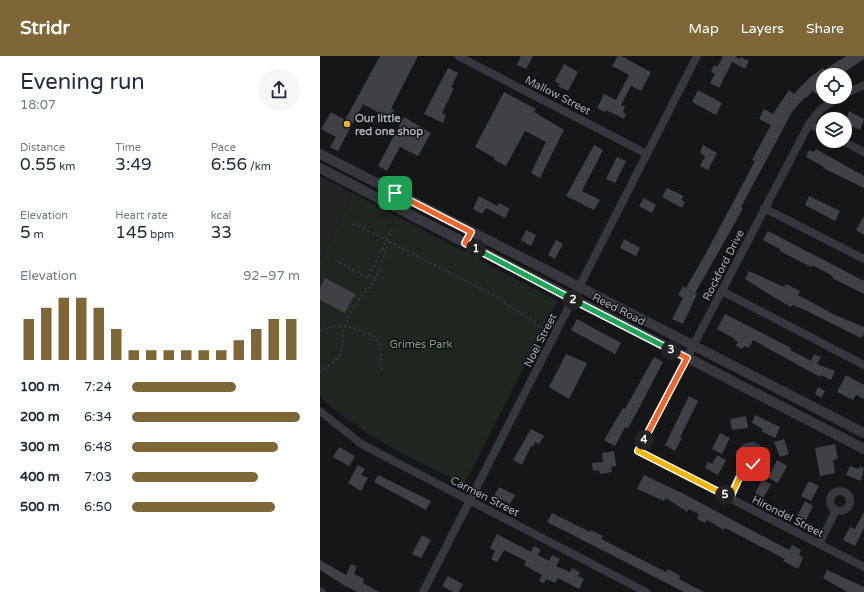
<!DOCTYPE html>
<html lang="en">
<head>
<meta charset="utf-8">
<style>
	:root { --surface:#fff; --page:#f6f6f7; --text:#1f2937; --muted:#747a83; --accent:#7e6636 }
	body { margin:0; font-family:"Varela Round",sans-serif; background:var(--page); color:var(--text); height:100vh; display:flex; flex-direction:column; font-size:15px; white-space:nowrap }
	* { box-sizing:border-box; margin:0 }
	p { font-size:13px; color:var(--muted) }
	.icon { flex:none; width:22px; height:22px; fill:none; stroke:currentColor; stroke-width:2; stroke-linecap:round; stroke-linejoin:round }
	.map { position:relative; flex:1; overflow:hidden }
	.panel { display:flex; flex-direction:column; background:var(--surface); width:320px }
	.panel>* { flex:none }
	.controls { position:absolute; left:496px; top:12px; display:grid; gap:8px }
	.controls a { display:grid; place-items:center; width:36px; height:36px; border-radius:50%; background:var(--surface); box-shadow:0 4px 16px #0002; font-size:20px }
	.pin { position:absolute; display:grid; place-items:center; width:34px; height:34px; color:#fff; margin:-17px; border-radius:8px; box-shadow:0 2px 6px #0006 }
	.km { position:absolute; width:20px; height:20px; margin:-10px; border-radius:50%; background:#222; color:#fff; font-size:11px; line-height:20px; text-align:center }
	.round { display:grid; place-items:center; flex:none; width:42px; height:42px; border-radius:21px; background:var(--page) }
	.head { display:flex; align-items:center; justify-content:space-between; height:68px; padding:0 20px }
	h1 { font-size:22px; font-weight:600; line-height:30px }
	.metrics { display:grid; grid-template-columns:repeat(3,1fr); gap:6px; height:68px; padding:4px 20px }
	.metrics div { display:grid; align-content:center }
	.metrics b { font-size:17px; font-weight:600 }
	.metrics small { font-size:11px; font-weight:400 }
	.metrics p { font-size:11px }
	.chart { height:112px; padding:8px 20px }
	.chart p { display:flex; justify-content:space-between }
	.chart svg { width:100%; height:72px; margin-top:4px; stroke:var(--accent); stroke-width:6 }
	ul { padding:0 20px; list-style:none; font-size:13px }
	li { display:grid; grid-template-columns:64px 48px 1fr; align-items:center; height:30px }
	li i { height:10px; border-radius:5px; background:var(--accent) }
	header { display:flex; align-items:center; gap:24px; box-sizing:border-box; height:56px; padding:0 20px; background:var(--accent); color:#fff }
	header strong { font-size:19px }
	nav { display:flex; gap:22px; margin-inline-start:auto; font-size:14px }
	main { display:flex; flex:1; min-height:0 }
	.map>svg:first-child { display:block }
</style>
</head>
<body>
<header>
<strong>Stridr</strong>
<nav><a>Map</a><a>Layers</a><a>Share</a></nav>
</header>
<main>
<section class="panel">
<div class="head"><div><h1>Evening run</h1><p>18:07</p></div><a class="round"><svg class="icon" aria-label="share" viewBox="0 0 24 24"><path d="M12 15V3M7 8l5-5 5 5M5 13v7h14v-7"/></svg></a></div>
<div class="metrics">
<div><p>Distance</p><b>0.55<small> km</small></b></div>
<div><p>Time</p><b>3:49</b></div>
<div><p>Pace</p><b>6:56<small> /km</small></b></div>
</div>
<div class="metrics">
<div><p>Elevation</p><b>5<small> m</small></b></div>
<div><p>Heart rate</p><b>145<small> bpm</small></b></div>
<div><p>kcal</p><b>33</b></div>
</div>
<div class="chart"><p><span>Elevation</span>92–97 m</p>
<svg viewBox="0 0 160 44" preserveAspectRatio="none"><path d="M5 44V19M15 44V12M25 44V6M35 44V6M45 44V12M55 44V25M65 44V38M75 44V38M85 44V38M95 44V38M105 44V38M115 44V38M125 44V32M135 44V25M145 44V19M155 44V19"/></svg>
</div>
<ul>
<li><b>100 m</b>7:24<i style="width:62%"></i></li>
<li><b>200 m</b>6:34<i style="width:100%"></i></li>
<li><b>300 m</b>6:48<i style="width:87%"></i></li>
<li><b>400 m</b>7:03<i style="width:75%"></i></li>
<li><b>500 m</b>6:50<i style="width:85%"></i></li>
</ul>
</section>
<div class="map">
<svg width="544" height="536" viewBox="0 0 544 536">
	<rect width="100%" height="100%" fill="#161618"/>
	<path fill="#222225" d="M 0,120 L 33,137 L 0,203 Z"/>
	<path fill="#1e261f" d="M 33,137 L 238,245 L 144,428 C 95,403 39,380 0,340 L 0,203 Z"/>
	<g fill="#404145">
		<path d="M 60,0 L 98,0 L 71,53 L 74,54 L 69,62 L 43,48 L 18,95 L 10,91 L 16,81 L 1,73 L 11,56 L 25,64 Z"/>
		<path d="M 201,0 L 213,0 L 206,13 L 197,9 Z"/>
		<path d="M 298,0 L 301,0 L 331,16 L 321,35 L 311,30 L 301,49 L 305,51 L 303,56 L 306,58 L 304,63 L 286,54 L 285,56 L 277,52 L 284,38 L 296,44 L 309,19 L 292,10 Z"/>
		<path d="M 400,0 L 415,0 L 420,3 L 421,1 L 429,5 L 425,13 L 412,6 L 399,32 L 390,27 L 395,18 L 391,16 L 394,9 L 397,11 L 403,1 Z"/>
		<path d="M 526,0 L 544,0 L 544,3 L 520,19 L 503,19 L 503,29 L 500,31 L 502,33 L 496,38 L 493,35 L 486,42 L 485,41 L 472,56 L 421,151 L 423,152 L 416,165 L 375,237 L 377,238 L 363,268 L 352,263 L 363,242 L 358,239 L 363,230 L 366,232 L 386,197 L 435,105 L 432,104 L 451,69 L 439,63 L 444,53 L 453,58 L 469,34 L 474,38 L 490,21 L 503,12 L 504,14 Z"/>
		<path d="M 244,8 L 258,16 L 248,35 L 238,30 L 240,28 L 235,25 Z"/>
		<path d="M 128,12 L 138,17 L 131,31 L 134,32 L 122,57 L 126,59 L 123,67 L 104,58 Z"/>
		<path d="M 378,34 L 402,47 L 396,59 L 372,46 Z"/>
		<path d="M 184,36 L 216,53 L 214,56 L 244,74 L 220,122 L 211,117 L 226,86 L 205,75 L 186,110 L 174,104 L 175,102 L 155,91 Z"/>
		<path d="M 529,55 L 544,63 L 540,74 L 525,67 Z"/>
		<path d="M 84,61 L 111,77 L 98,100 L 80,91 L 67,115 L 58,110 Z"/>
		<path d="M 274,89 L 283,94 L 262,135 L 280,144 L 274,154 L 246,140 Z"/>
		<path d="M 383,89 L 397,97 L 388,114 L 380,110 L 385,100 L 380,97 Z"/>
		<path d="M 496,93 L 544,120 L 544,132 L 503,112 L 504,111 L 486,101 L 489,94 L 494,96 Z"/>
		<path d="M 297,101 L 306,105 L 295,127 L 286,123 Z"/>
		<path d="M 347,132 L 364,140 L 361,144 L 365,146 L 362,152 L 342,141 Z"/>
		<path d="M 159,140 L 177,150 L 179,147 L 190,153 L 185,162 L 166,152 L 162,158 L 153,153 Z"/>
		<path d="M 489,140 L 520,155 L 515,165 L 485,149 Z"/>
		<path d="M 324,142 L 336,149 L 332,157 L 319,150 Z"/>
		<path d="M 544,160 L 544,179 L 536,174 Z"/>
		<path d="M 206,174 L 216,179 L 211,190 L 201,184 Z"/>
		<path d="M 448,175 L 544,225 L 544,238 L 512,222 L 513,220 L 492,209 L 491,211 L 460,195 L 461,194 L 443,184 Z"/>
		<path d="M 304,183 L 320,192 L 316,200 L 300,192 Z"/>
		<path d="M 236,184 L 243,188 L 235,203 L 228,199 Z"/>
		<path d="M 429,215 L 464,231 L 466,228 L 480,235 L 478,239 L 515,259 L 544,271 L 544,278 L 541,282 L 489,256 L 473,249 L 471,251 L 457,243 L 425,223 Z"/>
		<path d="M 5,222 L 35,238 L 25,257 L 0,244 L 0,232 Z"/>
		<path d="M 405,258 L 471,292 L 470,294 L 491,305 L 494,298 L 501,301 L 497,308 L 515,315 L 511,324 L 501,319 L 500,321 L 433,284 L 429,292 L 424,290 L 422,293 L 416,290 L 418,286 L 414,284 L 415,283 L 397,273 Z"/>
		<path d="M 257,263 L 301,287 L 295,298 L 251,274 Z"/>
		<path d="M 246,298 L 267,307 L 249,343 L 229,331 Z"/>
		<path d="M 334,301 L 343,306 L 318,354 L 308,372 L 305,371 L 295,390 L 284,384 L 303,352 L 305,353 Z"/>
		<path d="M 526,319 L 544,329 L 544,343 L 536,339 L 533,344 L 517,336 Z"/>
		<path d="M 498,331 L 505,335 L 501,342 L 495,338 Z"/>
		<path d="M 369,340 L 378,345 L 360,381 L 362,382 L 355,395 L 345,389 Z"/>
		<path d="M 435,359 L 460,371 L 455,382 L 441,375 L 443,373 L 432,367 Z"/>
		<path d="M 426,360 L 428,372 L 412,374 L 410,363 Z"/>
		<path d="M 211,373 L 224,380 L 219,388 L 215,386 L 213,391 L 211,390 L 202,409 L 193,404 Z"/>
		<path d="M 400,377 L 410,382 L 402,398 L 392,393 Z"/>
		<path d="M 464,383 L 469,398 L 460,401 L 454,386 Z"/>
		<path d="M 515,388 L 518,403 L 513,404 L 515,417 L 500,420 L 495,392 Z"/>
		<path d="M 19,391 L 35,400 L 29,410 L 13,401 Z"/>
		<path d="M 294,395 L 296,410 L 291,411 L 292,416 L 280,418 L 279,414 L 273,415 L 272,407 L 283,406 L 282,397 Z"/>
		<path d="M 397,399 L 406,404 L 398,419 L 385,412 L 388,406 L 392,408 Z"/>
		<path d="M 457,404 L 467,410 L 458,427 L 448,422 Z"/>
		<path d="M 38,409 L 45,413 L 41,419 L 48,422 L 41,435 L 28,427 Z"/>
		<path d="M 530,410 L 539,413 L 540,410 L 544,412 L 541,425 L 526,419 Z"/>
		<path d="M 58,419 L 111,445 L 106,454 L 54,426 Z"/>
		<path d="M 324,419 L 362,437 L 469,494 L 472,489 L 481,494 L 479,499 L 483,502 L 478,513 L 463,505 L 465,503 L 405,472 L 404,474 L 387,464 L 385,467 L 377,463 L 379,458 L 369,453 L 367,456 L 346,442 L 344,445 L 317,433 Z"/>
		<path d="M 442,424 L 451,428 L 443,442 L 435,437 Z"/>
		<path d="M 489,425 L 499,430 L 491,445 L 481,440 Z"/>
		<path d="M 179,431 L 195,439 L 190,448 L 174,440 Z"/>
		<path d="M 485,445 L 493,450 L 486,464 L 477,460 Z"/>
		<path d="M 544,456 L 544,472 L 535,490 L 523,484 L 530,471 L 535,473 Z"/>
		<path d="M 232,457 L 270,476 L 271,474 L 283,480 L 281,483 L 346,516 L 348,513 L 360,520 L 359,523 L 384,536 L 364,536 L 241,473 L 227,466 Z"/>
		<path d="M 177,478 L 211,496 L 214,490 L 221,494 L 218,499 L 229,505 L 232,499 L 240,503 L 236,510 L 250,516 L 252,512 L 260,516 L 258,520 L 264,523 L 259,533 L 238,522 L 235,527 L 226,523 L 224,527 L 219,525 L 222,519 L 204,509 L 206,505 L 184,494 L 177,506 L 171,503 L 175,495 L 170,492 Z"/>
		<path d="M 102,479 L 111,484 L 101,502 L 92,498 Z"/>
		<path d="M 0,504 L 26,519 L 31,508 L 37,511 L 34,518 L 44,523 L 43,527 L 59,536 L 38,536 L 25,530 L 0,514 Z"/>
		<path d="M 507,514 L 544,531 L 544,536 L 527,536 L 503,522 Z"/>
		<path d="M 128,520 L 143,528 L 139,536 L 134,536 L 122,530 Z"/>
	</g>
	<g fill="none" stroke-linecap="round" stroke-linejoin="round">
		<g stroke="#3d3f44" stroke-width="1.5" stroke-dasharray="2 3" stroke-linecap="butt">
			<path d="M 34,168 L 168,236 L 225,273"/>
			<path d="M 15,204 L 48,222 L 72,174"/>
			<path d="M 49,219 L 56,223"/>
			<path d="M 34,240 L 41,244"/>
			<path d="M 0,275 C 13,265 49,272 58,286 C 63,294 60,305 61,314"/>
			<path d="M 0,316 L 15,305 L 21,297 L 24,273 L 28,262 L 34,251 L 55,224 L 69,186"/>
		</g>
		<g stroke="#37383d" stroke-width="8">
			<path d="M 138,0 L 327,98"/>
			<path d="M 525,38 L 544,29"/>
			<path d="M 518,41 L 500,54 L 489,68 L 318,395 L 544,511"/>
			<path d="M 489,68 L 503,75"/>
			<path d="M 522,85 L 544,96"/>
			<path d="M 444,152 L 544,203"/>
			<path d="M 402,235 L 544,309"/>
			<path d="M 0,355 L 40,387 L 64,400 L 326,536"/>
			<circle cx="431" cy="399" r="9"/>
			<circle cx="520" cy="445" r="10"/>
			<path d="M 409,442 L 426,407"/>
			<path d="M 499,488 L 516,454"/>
			<path d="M 0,535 L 2,536"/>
			<path d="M 103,536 L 377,0"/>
		</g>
		<g stroke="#37383d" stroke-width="10">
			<path d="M 0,98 L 544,377"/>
			<path d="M 0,112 L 544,393"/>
		</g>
	</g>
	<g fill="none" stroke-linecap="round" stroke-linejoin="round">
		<g stroke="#fff" stroke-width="8">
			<path id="split-1" d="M 75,137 L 151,176 L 145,187 L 156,193"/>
		</g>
		<g stroke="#fff" stroke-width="8">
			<path id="split-2" d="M 156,193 L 253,244"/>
		</g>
		<g stroke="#fff" stroke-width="8">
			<path id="split-3" d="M 253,244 L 351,294"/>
		</g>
		<g stroke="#fff" stroke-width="8">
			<path id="split-4" d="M 324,384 L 367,302 L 351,294"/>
		</g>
		<g stroke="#fff" stroke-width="8">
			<path id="split-5" d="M 324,384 L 318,395 L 405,439"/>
		</g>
		<g stroke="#fff" stroke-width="8">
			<path id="split-6" d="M 405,439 L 410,442 L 426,407 L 433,408"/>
		</g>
		<use href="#split-1" stroke="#f0652b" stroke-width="5"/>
		<use href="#split-2" stroke="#22a559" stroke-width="5"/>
		<use href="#split-3" stroke="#22a559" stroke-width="5"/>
		<use href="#split-4" stroke="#f0652b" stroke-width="5"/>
		<use href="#split-5" stroke="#f5b400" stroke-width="5"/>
		<use href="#split-6" stroke="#f5b400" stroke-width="5"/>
	</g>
	<circle fill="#f2b134" stroke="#111113" stroke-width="1.5" cx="27" cy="68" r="4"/>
	<g text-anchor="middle" stroke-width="3" stroke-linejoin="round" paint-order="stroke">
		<g font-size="11" fill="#a8adb8" stroke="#111113">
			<text transform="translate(238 39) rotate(27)" y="4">Mallow Street</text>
			<text transform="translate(403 209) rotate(-63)" y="4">Rockford Drive</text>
			<text transform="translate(299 253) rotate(27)" y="4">Reed Road</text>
			<text transform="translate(220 284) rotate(-63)" y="4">Noel Street</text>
			<text transform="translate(165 440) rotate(27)" y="4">Carmen Street</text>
			<text transform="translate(468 460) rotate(27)" y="4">Hirondel Street</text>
		</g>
		<g font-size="11" font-weight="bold" fill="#a8adb8" stroke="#111113" text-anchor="start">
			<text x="35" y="66">Our little<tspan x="35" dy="13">red one shop</tspan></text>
		</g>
		<g font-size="11" fill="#7fa381" stroke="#111113">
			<text x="101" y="292">Grimes Park</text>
		</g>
	</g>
</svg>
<div class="controls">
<a><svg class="icon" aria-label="locate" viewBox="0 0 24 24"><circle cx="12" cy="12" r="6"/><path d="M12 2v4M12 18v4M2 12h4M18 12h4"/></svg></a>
<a><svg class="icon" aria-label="layers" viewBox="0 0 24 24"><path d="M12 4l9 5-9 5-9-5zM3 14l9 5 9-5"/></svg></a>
</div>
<div class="pin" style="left:75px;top:137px;background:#1e9e55"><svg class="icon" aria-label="arrive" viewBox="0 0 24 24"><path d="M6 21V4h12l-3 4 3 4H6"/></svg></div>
<div class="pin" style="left:433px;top:408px;background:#d93025"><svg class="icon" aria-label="check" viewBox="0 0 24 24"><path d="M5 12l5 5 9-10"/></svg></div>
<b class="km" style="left:156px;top:193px">1</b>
<b class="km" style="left:253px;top:244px">2</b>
<b class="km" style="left:351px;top:294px">3</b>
<b class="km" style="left:324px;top:384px">4</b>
<b class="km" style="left:405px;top:439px">5</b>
</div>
</main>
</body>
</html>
